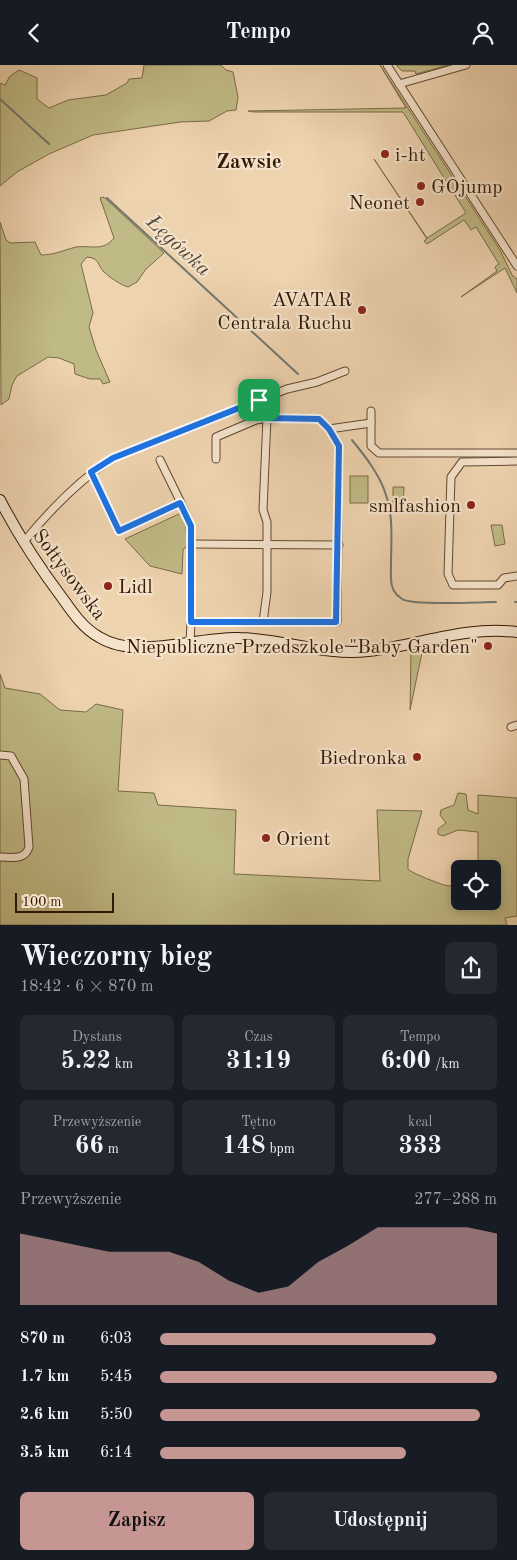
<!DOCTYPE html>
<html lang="pl">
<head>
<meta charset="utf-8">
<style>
	:root { --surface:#171b24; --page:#242831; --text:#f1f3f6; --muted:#9ea1a6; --accent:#c59692 }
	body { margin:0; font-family:"Old Standard TT",serif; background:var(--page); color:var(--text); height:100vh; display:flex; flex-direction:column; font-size:19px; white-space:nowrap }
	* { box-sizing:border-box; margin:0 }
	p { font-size:16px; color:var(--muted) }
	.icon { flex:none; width:28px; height:28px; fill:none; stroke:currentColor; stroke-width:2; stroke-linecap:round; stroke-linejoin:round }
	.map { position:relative; height:860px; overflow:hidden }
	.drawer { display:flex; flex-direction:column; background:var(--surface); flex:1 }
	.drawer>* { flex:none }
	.tools { position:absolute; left:451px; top:795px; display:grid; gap:10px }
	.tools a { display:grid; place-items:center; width:50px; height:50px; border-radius:8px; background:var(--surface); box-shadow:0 2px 8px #0003; font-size:25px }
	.scale { position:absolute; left:15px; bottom:12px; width:99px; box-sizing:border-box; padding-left:5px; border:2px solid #331904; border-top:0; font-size:14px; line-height:18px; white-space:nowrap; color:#331904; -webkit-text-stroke:4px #f4e2cb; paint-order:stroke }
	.pin { position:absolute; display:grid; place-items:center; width:42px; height:42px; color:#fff; margin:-21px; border-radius:10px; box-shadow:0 2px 8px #0006 }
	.round { display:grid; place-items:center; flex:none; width:52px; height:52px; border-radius:8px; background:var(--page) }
	.overview { display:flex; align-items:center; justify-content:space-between; height:85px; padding:0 20px }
	h1 { font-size:28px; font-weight:700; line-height:38px }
	.figures { display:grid; grid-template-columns:repeat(3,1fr); gap:8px; height:85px; padding:5px 20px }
	.figures div { display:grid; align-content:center; border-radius:8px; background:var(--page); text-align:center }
	.figures b { font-size:25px; font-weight:700 }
	.figures small { font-size:14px; font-weight:400 }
	.figures p { font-size:14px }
	.chart { height:140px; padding:10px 20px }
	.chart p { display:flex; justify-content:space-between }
	.chart svg { width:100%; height:90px; margin-top:5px; fill:var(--accent); opacity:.7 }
	.button { display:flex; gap:10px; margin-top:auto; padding:10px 20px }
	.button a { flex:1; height:58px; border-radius:8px; background:var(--accent); color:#111; font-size:20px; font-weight:700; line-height:58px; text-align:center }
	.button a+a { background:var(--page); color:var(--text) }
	ul { padding:0 20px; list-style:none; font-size:16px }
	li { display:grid; grid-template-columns:80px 60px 1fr; align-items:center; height:38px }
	li i { height:12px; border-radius:6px; background:var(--accent) }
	header { display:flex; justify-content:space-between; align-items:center; height:65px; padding:0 20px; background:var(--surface); font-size:22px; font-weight:700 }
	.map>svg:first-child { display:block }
</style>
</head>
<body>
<header><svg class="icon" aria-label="back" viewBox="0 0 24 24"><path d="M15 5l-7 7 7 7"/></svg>Tempo<svg class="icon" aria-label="person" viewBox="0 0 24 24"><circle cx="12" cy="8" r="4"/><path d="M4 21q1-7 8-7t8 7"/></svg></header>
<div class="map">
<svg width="517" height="860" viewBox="0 0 517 860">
	<rect width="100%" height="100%" fill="#eed3af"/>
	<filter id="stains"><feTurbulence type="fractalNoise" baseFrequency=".004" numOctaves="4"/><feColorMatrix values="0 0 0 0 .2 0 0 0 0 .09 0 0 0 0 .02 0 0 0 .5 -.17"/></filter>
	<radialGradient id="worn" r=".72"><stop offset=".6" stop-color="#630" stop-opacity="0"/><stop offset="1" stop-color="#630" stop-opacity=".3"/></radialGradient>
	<g fill="#c0ba86" stroke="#7a6a45">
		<path d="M 144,0 L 221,0 L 226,5 L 233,7 L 238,32 L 236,45 L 227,46 L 209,56 L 180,57 L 93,70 L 49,89 L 17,107 L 0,121 L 0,18 L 5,20 L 10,11 L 19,5 L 37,13 L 37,34 L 49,43 L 68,35 L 106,30 L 127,18 L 129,14 L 142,13 Z"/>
		<path d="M 380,0 L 500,185 L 512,210 L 517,214 L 517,228 L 505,203 L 461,232 L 497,206 L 495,202 L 499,199 L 476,162 L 471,165 L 464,155 L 427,179 L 424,176 L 427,174 L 374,94 L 427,173 L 466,148 L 403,47 L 254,47 L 248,46 L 406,43 Z"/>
		<path d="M 396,0 L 449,0 L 416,9 L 415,6 L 402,6 Z"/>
		<path d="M 104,132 L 164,188 L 146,204 L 137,217 L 128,222 C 121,220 109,212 104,207 C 97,200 100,193 87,192 L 81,199 L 93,248 L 89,262 L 96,285 L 110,317 L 103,319 L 100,314 L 90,314 L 75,309 L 74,299 L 59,293 L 48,292 L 17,311 L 12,320 L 9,334 L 1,340 L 0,157 L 6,175 L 10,178 L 35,177 L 41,190 C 54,190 64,185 76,182 C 90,180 103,187 114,173 L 100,133 Z"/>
		<rect x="350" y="411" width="18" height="27"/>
		<path d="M 393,422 L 404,422 L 403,445 L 393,446 Z"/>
		<path d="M 181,448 L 186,462 L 187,480 L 183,485 L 182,509 L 150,501 L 125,474 Z"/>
		<path d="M 491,460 L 502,460 L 505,479 L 495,481 Z"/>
		<path d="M 428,581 L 428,584 L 423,583 L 410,645 L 411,585 Z"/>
		<path d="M 0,609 L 5,623 L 40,629 L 60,645 L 86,647 L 96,639 L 123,645 L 118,726 L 154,728 L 158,740 L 236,745 L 234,809 L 380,816 L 377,745 L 422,746 L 408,794 L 408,804 C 411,808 438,818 444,820 C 449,822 455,820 460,820 L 460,836 L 492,836 L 492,804 L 478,804 L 478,767 L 458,765 L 443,771 L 438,769 L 438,764 L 446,758 L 440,750 L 441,745 L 454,740 L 458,728 L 466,729 L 468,745 L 478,749 L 478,730 L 517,733 L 517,851 L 505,853 L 507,860 L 0,860 Z"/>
	</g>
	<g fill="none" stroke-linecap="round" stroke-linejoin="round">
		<g stroke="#73776f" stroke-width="2">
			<path d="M 0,34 L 49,79"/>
			<path d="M 107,133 L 298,309"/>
			<path d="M 352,375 C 365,391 380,410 386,430 C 395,456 390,487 391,514 C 391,523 394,529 402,534 C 414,541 478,537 496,537"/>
			<path d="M 515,537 L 517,537"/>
		</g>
		<g stroke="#62482f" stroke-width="9">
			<g id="street">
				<path d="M 387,0 L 517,201"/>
				<path d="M 399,19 L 466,0"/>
				<path d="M 371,346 L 371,381 L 379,388 L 517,388"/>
				<path d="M 329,364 L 371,358"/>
				<path d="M 216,394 L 216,372 L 256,355 L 267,353 L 263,445 L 267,457 L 267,527 L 263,557"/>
				<path d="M 160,395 L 181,438"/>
				<path d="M 517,396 L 462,397 L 451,412 L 448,509 L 453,520 L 498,520 L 504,513 L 517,511"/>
				<path d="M 91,407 L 119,466 L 181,438 L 191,461 L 191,557"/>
				<path d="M 23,478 C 49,446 79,415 113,393 L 287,324 L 317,317 L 345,306"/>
				<path d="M 191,479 L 339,480"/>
				<path d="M 190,578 L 191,557 L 337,557 L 339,381 L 329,364 L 319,354 L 267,353 L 259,335"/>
				<path d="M 511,662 L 517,660"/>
				<path d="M 0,690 L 11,691 L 24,714 L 29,782 C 25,796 11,792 0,792"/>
			</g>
		</g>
		<g stroke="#331904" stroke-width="12">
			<path id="secondary" d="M 0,435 C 18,470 39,502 63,534 C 73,548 83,563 99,572 C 138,596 197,571 240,573 C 283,574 326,591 368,586 C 421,580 462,561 517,567"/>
		</g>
		<use href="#street" stroke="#f4e2cb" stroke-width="7"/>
		<use href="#secondary" stroke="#f4e2cb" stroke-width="10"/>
	</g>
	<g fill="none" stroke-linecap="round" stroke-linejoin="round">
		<g stroke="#fff" stroke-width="10">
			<path id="route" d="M 259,335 L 267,353 L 319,354 L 329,364 L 339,381 L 336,557 L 191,557 L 191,461 L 180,438 L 119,466 L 91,407 L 113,393 Z"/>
		</g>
		<use href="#route" stroke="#1a73e8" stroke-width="6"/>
	</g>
	<g fill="#8f2418" stroke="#f4e2cb" stroke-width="2">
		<circle cx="385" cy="89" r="5"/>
		<circle cx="421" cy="121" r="5"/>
		<circle cx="420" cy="137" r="5"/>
		<circle cx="362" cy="245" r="5"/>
		<circle cx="471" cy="440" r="5"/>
		<circle cx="108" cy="521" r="5"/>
		<circle cx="488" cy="581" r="5"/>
		<circle cx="417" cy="692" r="5"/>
		<circle cx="266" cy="773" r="5"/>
	</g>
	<g text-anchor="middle" stroke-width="4.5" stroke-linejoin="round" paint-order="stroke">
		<g font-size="20" fill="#331904" stroke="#f4e2cb" text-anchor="end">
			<text x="395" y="96" text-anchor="start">i-ht</text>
			<text x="431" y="128" text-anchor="start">GOjump</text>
			<text x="410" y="144">Neonet</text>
			<text x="352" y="241">AVATAR<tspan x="352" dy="23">Centrala Ruchu</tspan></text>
			<text x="461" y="447">smlfashion</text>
			<text x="118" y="528" text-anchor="start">Lidl</text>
			<text x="478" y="588">Niepubliczne Przedszkole "Baby Garden"</text>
			<text x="407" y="699">Biedronka</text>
			<text x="276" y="780" text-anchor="start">Orient</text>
		</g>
		<g font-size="20" fill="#331904" stroke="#f4e2cb">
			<text transform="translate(70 509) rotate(53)" y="7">Sołtysowska</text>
		</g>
		<g font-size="21" font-weight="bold" fill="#331904" stroke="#f4e2cb">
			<text x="249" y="103">Zawsie</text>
		</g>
		<g font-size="21" font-style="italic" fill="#534839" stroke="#f4e2cb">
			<text transform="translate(179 180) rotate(43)" y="7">Łęgówka</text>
		</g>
	</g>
	<rect width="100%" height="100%" filter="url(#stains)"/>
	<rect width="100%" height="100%" fill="url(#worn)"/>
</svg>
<div class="tools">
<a><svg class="icon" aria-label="locate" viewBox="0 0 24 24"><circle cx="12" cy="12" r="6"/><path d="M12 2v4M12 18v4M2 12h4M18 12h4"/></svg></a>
</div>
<div class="scale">100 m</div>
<div class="pin" style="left:259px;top:335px;background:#1e9e55"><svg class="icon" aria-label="arrive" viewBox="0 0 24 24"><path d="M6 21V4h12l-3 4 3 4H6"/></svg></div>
</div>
<section class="drawer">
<div class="overview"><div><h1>Wieczorny bieg</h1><p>18:42 · 6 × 870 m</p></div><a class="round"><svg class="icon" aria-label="share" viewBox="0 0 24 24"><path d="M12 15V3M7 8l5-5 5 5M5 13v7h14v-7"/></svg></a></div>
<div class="figures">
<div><p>Dystans</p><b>5.22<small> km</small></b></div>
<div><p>Czas</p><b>31:19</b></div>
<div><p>Tempo</p><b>6:00<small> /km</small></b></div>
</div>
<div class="figures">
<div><p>Przewyższenie</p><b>66<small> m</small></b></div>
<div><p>Tętno</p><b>148<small> bpm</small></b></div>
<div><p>kcal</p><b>333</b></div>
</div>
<div class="chart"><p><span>Przewyższenie</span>277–288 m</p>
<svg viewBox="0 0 160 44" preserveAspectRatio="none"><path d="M0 44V9L10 12L20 15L30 18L40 18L50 18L60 23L70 32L80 38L90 35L100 23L110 15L120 6L130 6L140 6L150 6L160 9V44z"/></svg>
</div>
<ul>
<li><b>870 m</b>6:03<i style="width:82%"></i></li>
<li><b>1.7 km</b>5:45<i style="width:100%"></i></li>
<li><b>2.6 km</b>5:50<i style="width:95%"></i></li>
<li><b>3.5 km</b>6:14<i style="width:73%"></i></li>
</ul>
<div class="button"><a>Zapisz</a><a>Udostępnij</a></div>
</section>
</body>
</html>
